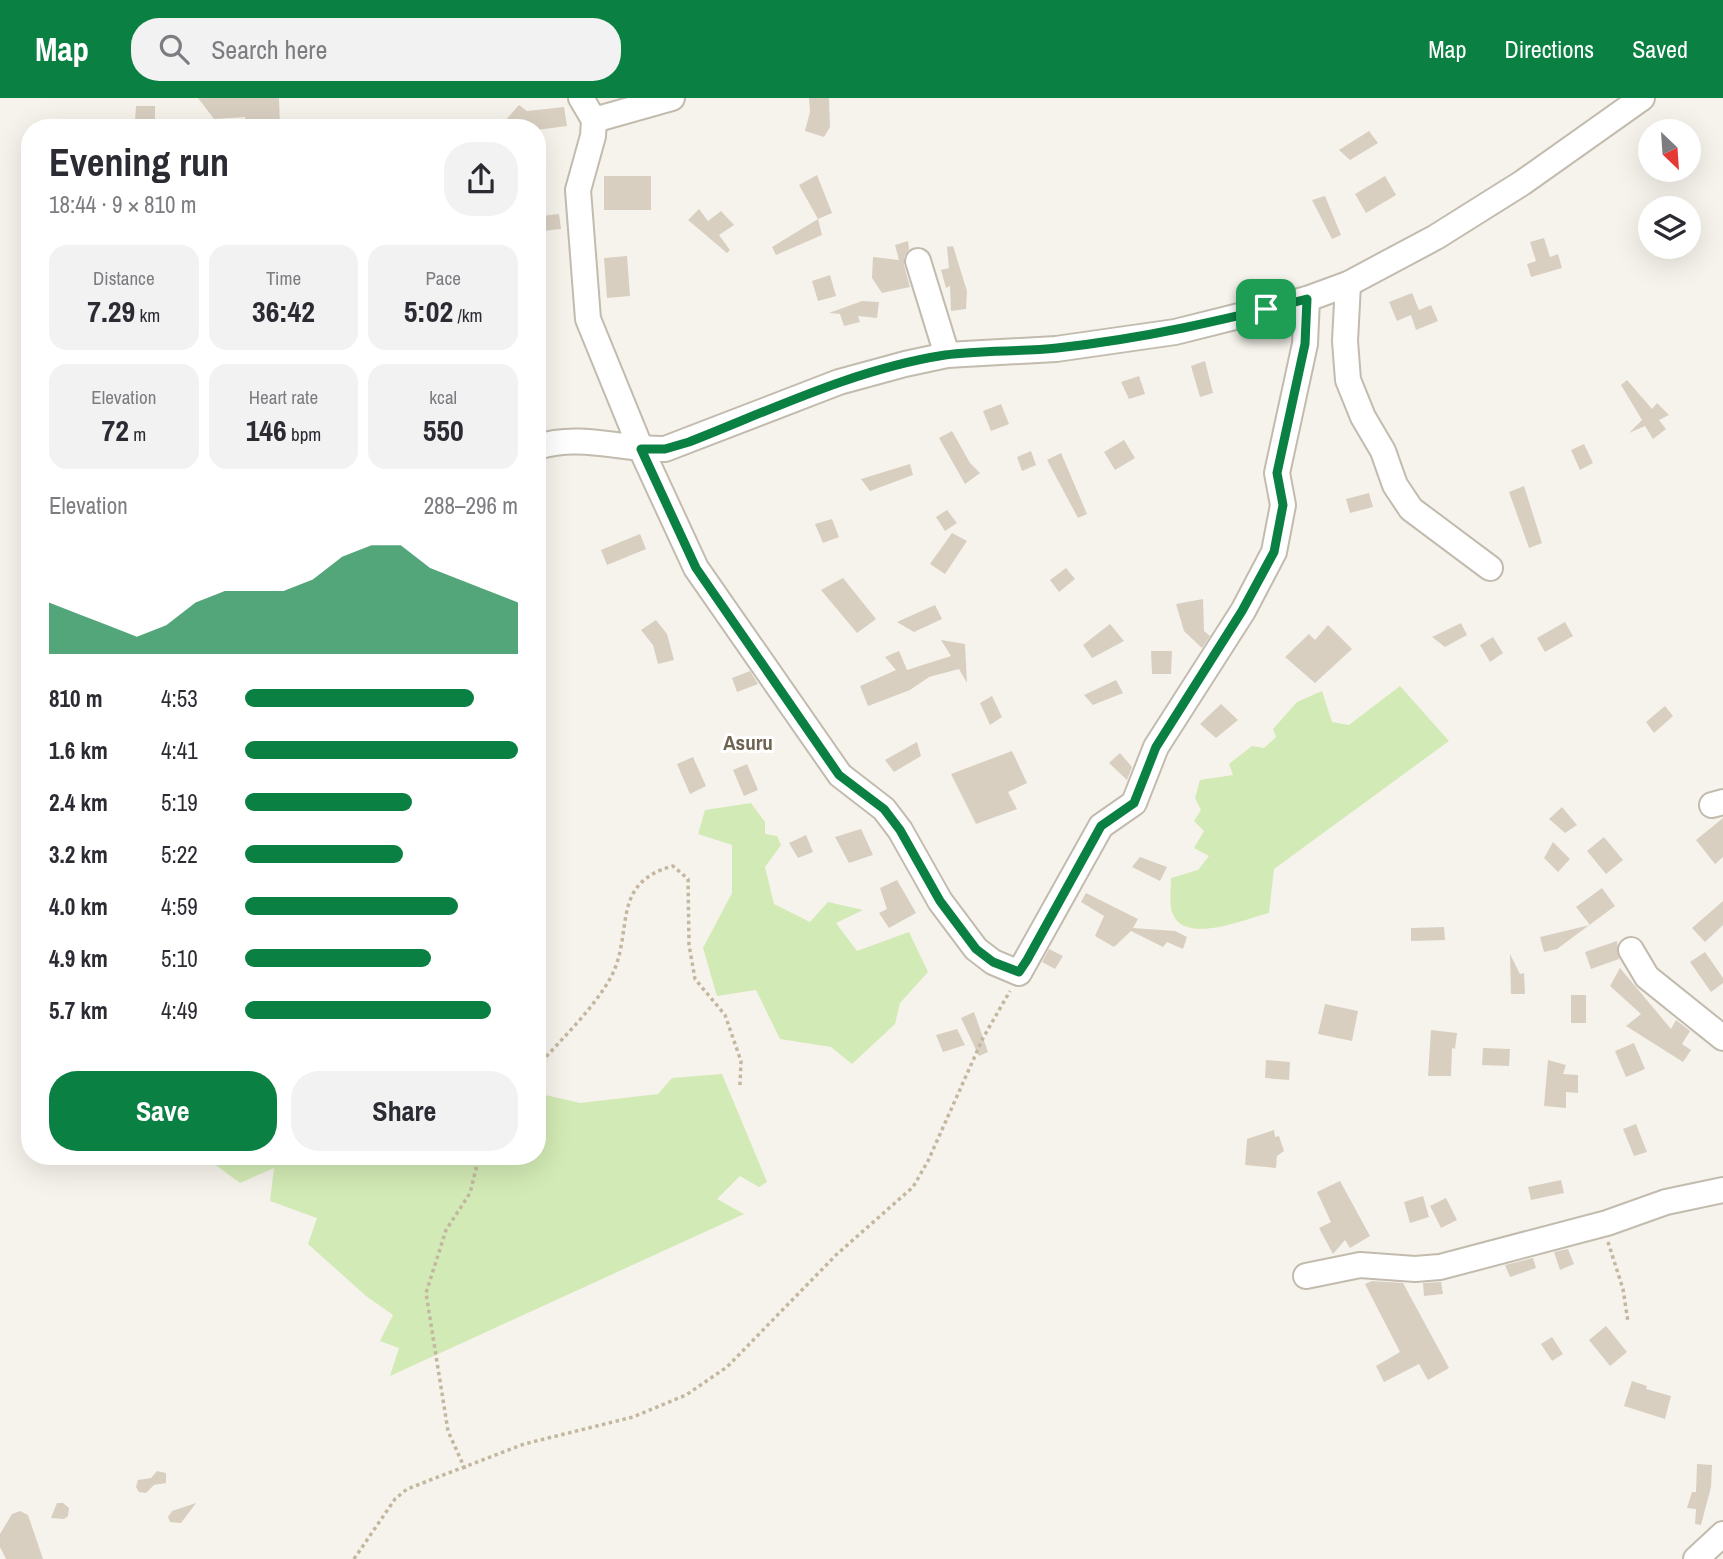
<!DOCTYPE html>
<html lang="en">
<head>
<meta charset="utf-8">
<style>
	:root { --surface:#fff; --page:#f2f2f3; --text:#2b2b33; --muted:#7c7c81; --accent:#0b8043 }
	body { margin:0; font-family:"Archivo Narrow",sans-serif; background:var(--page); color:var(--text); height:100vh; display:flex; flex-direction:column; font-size:26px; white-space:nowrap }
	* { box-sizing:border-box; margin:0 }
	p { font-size:23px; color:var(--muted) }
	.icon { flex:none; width:38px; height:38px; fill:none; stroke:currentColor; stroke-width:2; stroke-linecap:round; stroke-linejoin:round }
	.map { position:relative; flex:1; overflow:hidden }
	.side { position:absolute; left:21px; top:21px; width:525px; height:1046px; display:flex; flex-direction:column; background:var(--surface); border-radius:28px; box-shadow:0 7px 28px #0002 }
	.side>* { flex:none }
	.needle { width:46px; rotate:155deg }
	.fabs { position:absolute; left:1638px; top:21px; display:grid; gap:14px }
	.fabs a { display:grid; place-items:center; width:63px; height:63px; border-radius:50%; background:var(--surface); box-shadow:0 7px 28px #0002; font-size:35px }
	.pin { position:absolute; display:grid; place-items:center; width:60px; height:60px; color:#fff; margin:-30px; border-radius:14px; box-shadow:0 4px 10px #0006 }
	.round { display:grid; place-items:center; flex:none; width:74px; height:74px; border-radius:28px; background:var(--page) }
	.head { display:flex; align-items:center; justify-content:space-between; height:119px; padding:0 28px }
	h1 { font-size:38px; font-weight:700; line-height:52px }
	.stats { display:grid; grid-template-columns:repeat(3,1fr); gap:10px; height:119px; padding:7px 28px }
	.stats div { display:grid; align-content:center; border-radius:18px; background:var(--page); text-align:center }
	.stats b { font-size:30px; font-weight:700 }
	.stats small { font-size:19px; font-weight:400 }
	.stats p { font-size:19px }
	.chart { height:196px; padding:14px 28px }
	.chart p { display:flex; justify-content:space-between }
	.chart svg { width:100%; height:126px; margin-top:7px; fill:var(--accent); opacity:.7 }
	.cta { display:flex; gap:14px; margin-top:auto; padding:14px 28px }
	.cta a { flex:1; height:80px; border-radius:28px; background:var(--accent); color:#fff; font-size:28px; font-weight:700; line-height:80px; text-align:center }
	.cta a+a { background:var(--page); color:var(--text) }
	ul { padding:0 28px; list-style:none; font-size:23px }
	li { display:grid; grid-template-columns:112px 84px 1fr; align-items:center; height:52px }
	li i { height:18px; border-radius:9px; background:var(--accent) }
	header { display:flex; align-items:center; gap:42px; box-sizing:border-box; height:98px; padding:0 35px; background:var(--accent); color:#fff }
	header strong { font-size:33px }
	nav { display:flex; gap:38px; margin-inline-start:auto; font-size:24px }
	.search { width:490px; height:63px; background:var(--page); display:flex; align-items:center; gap:18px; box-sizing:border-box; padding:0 24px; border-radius:28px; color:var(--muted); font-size:26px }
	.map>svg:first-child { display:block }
</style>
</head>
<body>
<header>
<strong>Map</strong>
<div class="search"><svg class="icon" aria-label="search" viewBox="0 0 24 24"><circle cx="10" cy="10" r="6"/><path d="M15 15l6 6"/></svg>Search here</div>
<nav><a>Map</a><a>Directions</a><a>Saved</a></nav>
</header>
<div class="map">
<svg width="1723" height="1461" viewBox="0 0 1723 1461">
	<rect width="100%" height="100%" fill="#f6f3ec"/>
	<g fill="#d2eab5">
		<path d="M 1400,588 L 1449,643 L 1274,771 L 1269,815 C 1245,821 1183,848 1172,814 C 1169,805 1171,789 1171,780 L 1198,772 L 1209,758 L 1194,750 L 1204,733 L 1194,723 L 1201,712 L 1195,700 L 1200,682 L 1233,677 L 1229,666 L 1252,648 L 1264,650 L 1276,639 L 1273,631 L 1297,604 L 1322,593 L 1332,624 L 1349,627 Z"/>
		<path d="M 751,705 L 765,724 L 765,736 L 777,738 L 781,747 L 765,769 L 774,806 L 810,824 L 828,804 L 863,812 L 836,825 L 857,853 L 909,834 L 928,874 L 900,905 L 895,926 L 852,966 L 831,949 L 780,941 L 756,892 L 717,898 L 703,850 L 732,795 L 732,747 L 698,736 L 705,712 Z"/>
		<path d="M 722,976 L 767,1084 L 759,1089 L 740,1078 L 717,1101 L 744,1116 L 390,1278 L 399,1250 L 380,1243 L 393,1217 L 366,1198 L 308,1146 L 317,1120 L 270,1103 L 274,1070 L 240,1085 L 205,1059 L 537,1059 L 537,995 L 580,1005 L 658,996 L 672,980 Z"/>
	</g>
	<g fill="#d8cfc1">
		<path d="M 198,0 L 279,0 L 280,30 L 246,30 L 245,19 L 214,21 Z"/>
		<path d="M 809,0 L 829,0 L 830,29 L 824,39 L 805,33 L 810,14 Z"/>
		<path d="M 519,7 L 527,13 L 564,9 L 567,28 L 537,32 L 537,30 L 518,30 L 505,23 Z"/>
		<path d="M 136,8 L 155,8 L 155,24 L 135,23 Z"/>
		<path d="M 1369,33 L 1378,45 L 1350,62 L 1339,52 Z"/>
		<path d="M 817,77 L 832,115 L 818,121 L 799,87 Z"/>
		<rect x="604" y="78" width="47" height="34"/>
		<path d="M 1385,78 L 1396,97 L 1366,115 L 1355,96 Z"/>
		<path d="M 1325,98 L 1341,137 L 1332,141 L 1312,102 Z"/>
		<path d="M 699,111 L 708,123 L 721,113 L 734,127 L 719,137 L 730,152 L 727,155 L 688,122 Z"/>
		<path d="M 559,116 L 561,131 L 543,133 L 541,118 Z"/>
		<path d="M 818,121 L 822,137 L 776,157 L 772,149 Z"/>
		<path d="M 1544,140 L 1550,159 L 1558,156 L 1562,170 L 1531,179 L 1527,166 L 1536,163 L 1530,144 Z"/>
		<path d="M 908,143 L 909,151 L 904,159 L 904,167 L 910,189 L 882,195 L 872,180 L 873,159 L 899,162 L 895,147 Z"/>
		<path d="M 953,148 L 967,193 L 966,211 L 951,213 L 950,188 L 946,190 L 941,172 L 949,170 L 947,149 Z"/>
		<path d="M 627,158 L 630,198 L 607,200 L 604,160 Z"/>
		<path d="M 830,177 L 836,198 L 818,203 L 812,183 Z"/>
		<path d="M 1412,195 L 1419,212 L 1431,207 L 1438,223 L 1416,232 L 1411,217 L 1397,223 L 1389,204 Z"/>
		<path d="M 862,203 L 879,204 L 877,220 L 858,218 L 860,224 L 844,228 L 840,216 L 829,215 Z"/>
		<path d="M 1205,263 L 1213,295 L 1200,299 L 1191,268 Z"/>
		<path d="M 1139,278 L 1145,296 L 1129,301 L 1121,284 Z"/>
		<path d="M 1627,282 L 1652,311 L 1657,305 L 1669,317 L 1659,322 L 1666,331 L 1653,341 L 1645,328 L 1629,335 L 1642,322 L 1621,287 Z"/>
		<path d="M 1001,306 L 1009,326 L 991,333 L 983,313 Z"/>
		<path d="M 952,333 L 970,365 L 980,375 L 965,386 L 939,340 Z"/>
		<path d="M 1124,342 L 1135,360 L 1115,372 L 1104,354 Z"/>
		<path d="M 1584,346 L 1593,365 L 1580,372 L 1571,352 Z"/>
		<path d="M 1031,353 L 1036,367 L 1022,373 L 1017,359 Z"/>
		<path d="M 1061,355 L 1087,416 L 1078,420 L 1047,362 Z"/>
		<path d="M 910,366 L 913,377 L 870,393 L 861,381 Z"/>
		<path d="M 1524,388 L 1542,445 L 1529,450 L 1509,394 Z"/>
		<path d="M 1369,395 L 1373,409 L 1350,415 L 1346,401 Z"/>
		<path d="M 947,412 L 957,425 L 945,433 L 936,419 Z"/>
		<path d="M 832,421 L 839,439 L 823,445 L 815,426 Z"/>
		<path d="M 952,435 L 967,443 L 945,476 L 930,466 Z"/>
		<path d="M 640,436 L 646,451 L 607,467 L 601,452 Z"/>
		<path d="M 1066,470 L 1075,481 L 1059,494 L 1050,482 Z"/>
		<path d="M 843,480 L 876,521 L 857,535 L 821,492 Z"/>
		<path d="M 1203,501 L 1204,533 L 1210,538 L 1202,550 L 1184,533 L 1176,506 Z"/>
		<path d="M 935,507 L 942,521 L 914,534 L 897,524 Z"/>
		<path d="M 656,522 L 667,536 L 674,562 L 658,566 L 653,547 L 641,532 Z"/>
		<path d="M 1565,524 L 1573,538 L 1545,554 L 1537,540 Z"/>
		<path d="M 1461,525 L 1467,537 L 1445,549 L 1432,539 Z"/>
		<path d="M 1110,526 L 1124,543 L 1092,560 L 1083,547 Z"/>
		<path d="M 1328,527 L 1352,551 L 1315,585 L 1285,559 L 1309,536 L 1315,542 Z"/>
		<path d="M 1493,539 L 1503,555 L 1490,564 L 1480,547 Z"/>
		<path d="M 941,542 L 965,546 L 967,585 L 959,571 L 929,579 L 910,592 L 868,608 L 860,588 L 896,572 L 885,559 L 899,553 L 907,572 L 951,558 Z"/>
		<path d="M 1151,553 L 1172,553 L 1171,576 L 1152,576 Z"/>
		<path d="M 750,573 L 758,586 L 737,594 L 732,580 Z"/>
		<path d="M 1116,582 L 1123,595 L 1093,607 L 1084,597 Z"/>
		<path d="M 992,598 L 1002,619 L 990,627 L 980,605 Z"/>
		<path d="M 1221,606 L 1238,622 L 1216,640 L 1200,626 Z"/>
		<path d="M 1665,608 L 1673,618 L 1654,635 L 1646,624 Z"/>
		<path d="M 917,644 L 921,658 L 894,674 L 885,662 Z"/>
		<path d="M 1012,653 L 1027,685 L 1008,694 L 1017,711 L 976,726 L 951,676 Z"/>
		<path d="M 1120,655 L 1132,669 L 1127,682 L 1109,665 Z"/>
		<path d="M 693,659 L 706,688 L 690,696 L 677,666 Z"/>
		<path d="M 747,666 L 758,692 L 744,698 L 733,672 Z"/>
		<path d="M 1562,709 L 1577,727 L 1565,735 L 1549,721 Z"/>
		<path d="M 1723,720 L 1723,759 L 1715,766 L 1696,742 Z"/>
		<path d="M 861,731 L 873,757 L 849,765 L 835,739 Z"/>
		<path d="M 806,737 L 813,754 L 798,760 L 789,745 Z"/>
		<path d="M 1604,739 L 1623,762 L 1606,776 L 1587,753 Z"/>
		<path d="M 1553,744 L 1570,761 L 1558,774 L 1544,760 Z"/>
		<path d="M 1140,759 L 1167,769 L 1160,783 L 1132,769 Z"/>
		<path d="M 897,782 L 916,815 L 889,830 L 879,815 L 887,811 L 880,790 Z"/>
		<path d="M 1602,790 L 1615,808 L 1557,851 L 1544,854 L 1540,839 L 1590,827 L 1576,809 Z"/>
		<path d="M 1086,795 L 1138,821 L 1133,830 L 1175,833 L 1187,839 L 1183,851 L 1167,844 L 1163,849 L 1131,833 L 1114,849 L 1095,838 L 1104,818 L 1081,804 Z"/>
		<path d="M 1723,803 L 1723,827 L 1705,844 L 1692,830 Z"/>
		<path d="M 1444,829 L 1445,842 L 1411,843 L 1411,830 Z"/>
		<path d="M 1617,843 L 1619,861 L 1591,871 L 1585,854 Z"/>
		<path d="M 1049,851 L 1063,858 L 1055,871 L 1042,864 Z"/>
		<path d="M 1705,854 L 1723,880 L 1723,885 L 1711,894 L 1690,864 Z"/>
		<path d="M 1510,856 L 1520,876 L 1524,875 L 1525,896 L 1511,896 Z"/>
		<path d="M 1620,870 L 1671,931 L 1676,922 L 1690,933 L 1682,946 L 1691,952 L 1683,964 L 1626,928 L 1641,916 L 1610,888 Z"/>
		<rect x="1571" y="897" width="15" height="28"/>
		<path d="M 1325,906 L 1358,913 L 1352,943 L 1318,936 Z"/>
		<path d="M 974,914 L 988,954 L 979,958 L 961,920 Z"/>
		<path d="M 957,931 L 965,947 L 943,954 L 936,937 Z"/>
		<path d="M 1431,932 L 1457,935 L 1455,951 L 1452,950 L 1451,978 L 1428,978 Z"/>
		<path d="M 1634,945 L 1645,971 L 1626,979 L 1615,953 Z"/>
		<path d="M 1483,950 L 1510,951 L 1509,968 L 1482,967 Z"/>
		<path d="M 1266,962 L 1290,964 L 1289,982 L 1265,980 Z"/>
		<path d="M 1548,962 L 1566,967 L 1563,976 L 1578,977 L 1578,995 L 1566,994 L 1566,1010 L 1544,1008 Z"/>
		<path d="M 1636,1026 L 1647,1054 L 1634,1058 L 1623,1031 Z"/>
		<path d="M 1274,1032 L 1275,1039 L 1279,1038 L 1284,1053 L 1277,1058 L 1276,1070 L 1245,1067 L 1247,1041 Z"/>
		<path d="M 1561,1082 L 1564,1095 L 1531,1102 L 1528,1089 Z"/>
		<path d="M 1340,1083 L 1370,1138 L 1350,1150 L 1345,1142 L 1333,1156 L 1319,1130 L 1331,1124 L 1317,1094 Z"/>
		<path d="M 1423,1098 L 1429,1119 L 1410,1125 L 1404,1104 Z"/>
		<path d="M 1446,1100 L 1457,1122 L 1441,1130 L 1430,1108 Z"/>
		<path d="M 1568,1151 L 1574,1166 L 1560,1172 L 1554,1154 Z"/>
		<path d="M 1533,1160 L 1536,1170 L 1510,1179 L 1505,1167 Z"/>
		<path d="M 1372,1183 L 1403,1185 L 1449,1270 L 1428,1282 L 1419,1266 L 1384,1284 L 1376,1268 L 1400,1254 L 1365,1186 Z"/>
		<path d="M 1441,1184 L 1443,1196 L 1424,1198 L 1423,1185 Z"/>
		<path d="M 1606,1228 L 1627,1254 L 1610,1268 L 1589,1242 Z"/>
		<path d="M 1552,1239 L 1563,1256 L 1552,1263 L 1541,1246 Z"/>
		<path d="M 1632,1283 L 1647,1288 L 1646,1291 L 1671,1298 L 1665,1321 L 1624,1308 Z"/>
		<path d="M 1697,1366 L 1712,1367 L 1711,1389 L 1701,1427 L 1695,1426 L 1696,1411 L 1687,1410 L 1692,1394 L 1696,1394 Z"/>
		<path d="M 157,1373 L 166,1375 L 166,1385 L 154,1387 L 146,1395 L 139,1394 L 136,1389 L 138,1382 L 151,1380 Z"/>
		<path d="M 57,1405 L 63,1405 L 69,1410 L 68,1418 L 64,1421 L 51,1420 Z"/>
		<path d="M 196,1405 L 181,1425 L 170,1424 L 168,1419 L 172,1413 Z"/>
		<path d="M 20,1413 L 28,1417 L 43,1461 L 6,1461 L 0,1449 L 0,1436 L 12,1416 Z"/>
	</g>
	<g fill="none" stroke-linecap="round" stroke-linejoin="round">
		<g stroke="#c2bbae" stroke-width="28">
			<g id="minor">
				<path d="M 581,0 L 594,22 L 593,38 L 578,92 L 588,221 L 641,351 L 696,470 L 840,677 L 884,711 L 900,732 L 940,803 L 976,851 L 993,864 L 1019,875 L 1101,728 L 1134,705 L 1156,649 L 1243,513 L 1274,454 L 1283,407 L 1277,375 L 1305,246 L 1307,201"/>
				<path d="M 594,22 L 672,0"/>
				<path d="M 918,163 L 947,257"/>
				<path d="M 1348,186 L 1345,243 L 1348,282 L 1363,319 L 1383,353 L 1395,387 L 1411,411 L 1490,470"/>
				<path d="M 537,349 C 581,335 621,352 665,351 L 839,284 L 905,266 L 947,257 L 1056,251 L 1175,234 L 1307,201 L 1348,186 L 1436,139 L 1522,85 L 1642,0"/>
				<path d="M 1712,707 L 1723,704"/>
				<path d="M 1631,852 L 1647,879 L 1723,940"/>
				<path d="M 1306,1178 L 1360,1167 L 1415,1171 L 1440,1169 L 1607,1125 L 1666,1104 L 1723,1092"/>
				<path d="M 1696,1461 L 1723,1436"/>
			</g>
		</g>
		<g stroke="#c4b79f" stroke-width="3.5" stroke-dasharray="3.5 3.5" stroke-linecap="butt">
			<path d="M 537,969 C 562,940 594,911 612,877 C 634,832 610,785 673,768 L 688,781 L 689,847 L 695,881 L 725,917 L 741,963 L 740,987"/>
			<path d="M 1608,1144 L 1623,1191 L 1628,1224"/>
			<path d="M 465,1371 L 448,1333 L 426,1195 L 446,1132 L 470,1095 L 479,1059"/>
			<path d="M 354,1461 L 395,1401 L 407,1391 L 524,1346 L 633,1319 L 686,1297 L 727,1269 L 836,1157 L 913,1089 L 928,1063 L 983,940 L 1010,893"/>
		</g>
		<use href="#minor" stroke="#fff" stroke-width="24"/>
	</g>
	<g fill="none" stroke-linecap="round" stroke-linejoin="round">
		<g stroke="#fff" stroke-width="14">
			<path id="route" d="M 1307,201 L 1305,246 L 1277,375 L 1283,407 L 1274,454 L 1242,513 L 1156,649 L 1134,705 L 1101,728 L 1027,862 L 1019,874 L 993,864 L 976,851 L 940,803 L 900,732 L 884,711 L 839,677 L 696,470 L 641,351 L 665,351 L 689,344 C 773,311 855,271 945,257 C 982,252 1020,254 1057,250 C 1142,241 1224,222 1307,201 Z"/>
		</g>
		<use href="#route" stroke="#0b8043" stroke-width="9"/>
	</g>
	<g text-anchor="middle" stroke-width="6" stroke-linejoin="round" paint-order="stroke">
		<g font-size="21" font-weight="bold" fill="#6e6250" stroke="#fff">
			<text x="748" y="652">Asuru</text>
		</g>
	</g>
</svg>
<div class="fabs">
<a><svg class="needle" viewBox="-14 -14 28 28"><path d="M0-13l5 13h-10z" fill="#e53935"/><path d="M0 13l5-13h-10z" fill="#7c7c81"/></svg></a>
<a><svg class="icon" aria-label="layers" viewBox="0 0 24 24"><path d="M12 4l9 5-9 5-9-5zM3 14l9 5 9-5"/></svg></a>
</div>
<div class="pin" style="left:1266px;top:211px;background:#1e9e55"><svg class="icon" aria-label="arrive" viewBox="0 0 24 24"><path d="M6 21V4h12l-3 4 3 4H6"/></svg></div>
<section class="side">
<div class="head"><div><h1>Evening run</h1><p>18:44 · 9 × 810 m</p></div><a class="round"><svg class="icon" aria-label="share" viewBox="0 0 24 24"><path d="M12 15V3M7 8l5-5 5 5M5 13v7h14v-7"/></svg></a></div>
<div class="stats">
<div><p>Distance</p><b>7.29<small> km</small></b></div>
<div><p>Time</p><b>36:42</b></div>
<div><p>Pace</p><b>5:02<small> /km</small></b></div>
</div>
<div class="stats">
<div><p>Elevation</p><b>72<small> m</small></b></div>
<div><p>Heart rate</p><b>146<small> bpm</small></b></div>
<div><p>kcal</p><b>550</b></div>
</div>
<div class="chart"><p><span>Elevation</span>288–296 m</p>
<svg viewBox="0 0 160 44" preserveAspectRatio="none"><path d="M0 44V26L10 30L20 34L30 38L40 34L50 26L60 22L70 22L80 22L90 18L100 10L110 6L120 6L130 14L140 18L150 22L160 26V44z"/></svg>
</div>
<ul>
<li><b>810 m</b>4:53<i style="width:84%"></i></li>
<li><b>1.6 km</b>4:41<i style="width:100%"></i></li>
<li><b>2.4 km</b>5:19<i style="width:61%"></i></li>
<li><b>3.2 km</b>5:22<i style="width:58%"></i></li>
<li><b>4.0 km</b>4:59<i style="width:78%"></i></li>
<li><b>4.9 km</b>5:10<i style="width:68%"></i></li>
<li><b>5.7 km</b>4:49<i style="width:90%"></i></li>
</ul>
<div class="cta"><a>Save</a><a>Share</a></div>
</section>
</div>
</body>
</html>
